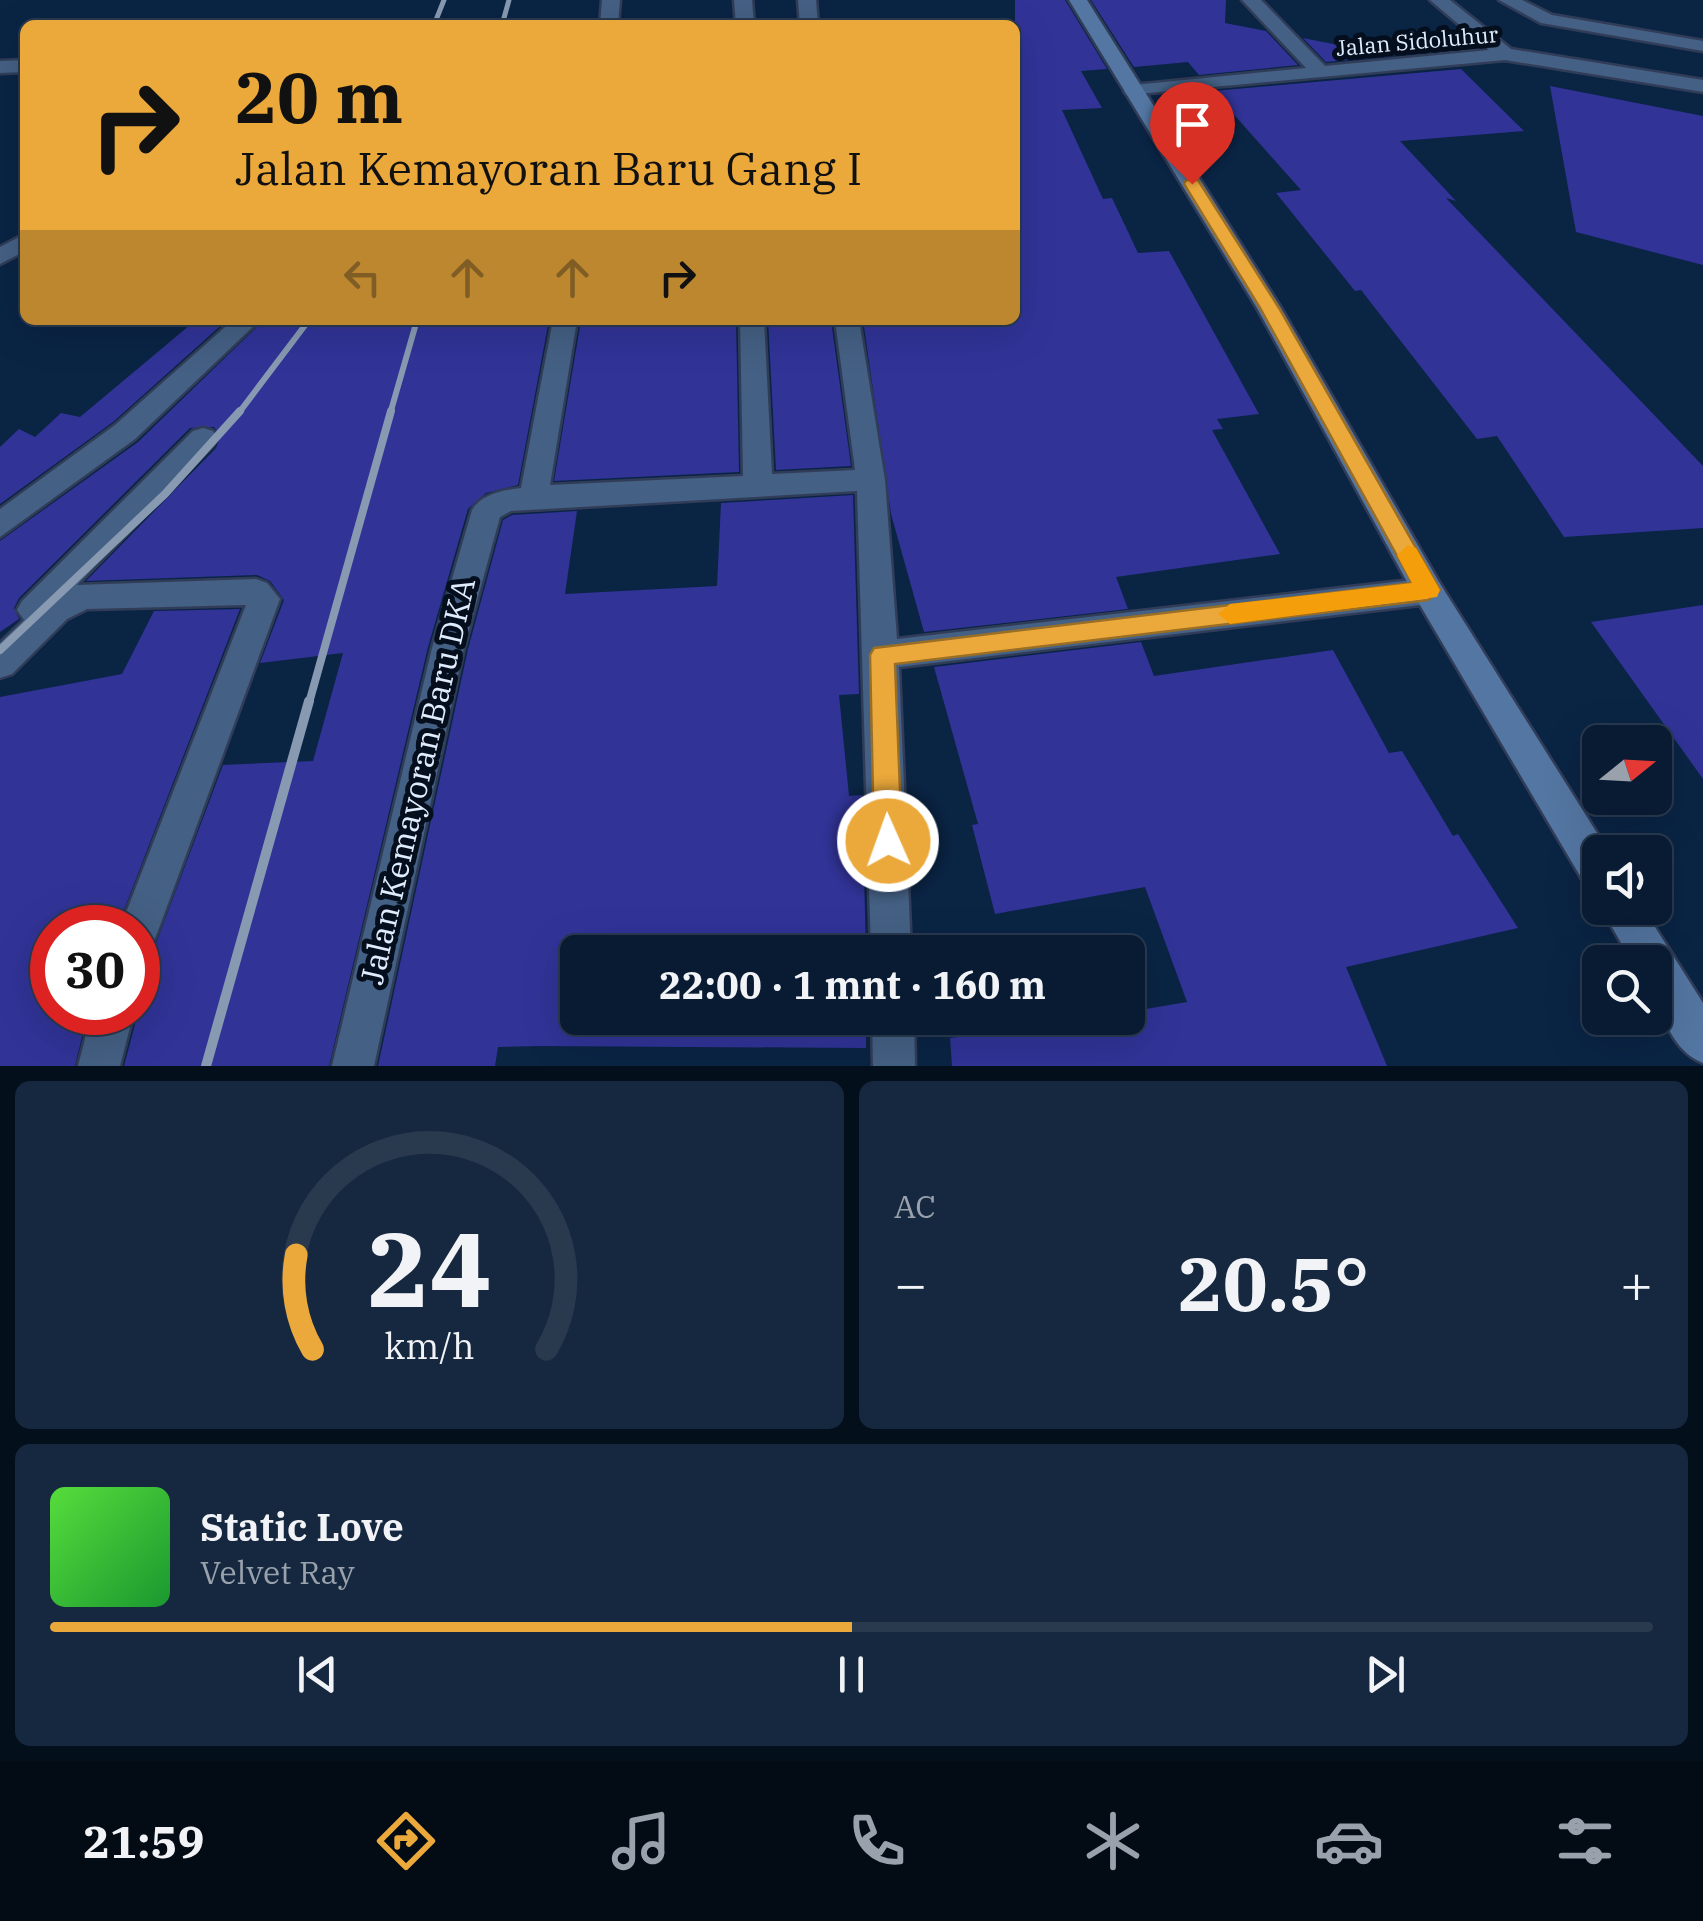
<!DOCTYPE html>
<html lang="id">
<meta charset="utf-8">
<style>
:root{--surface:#081b33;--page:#16283f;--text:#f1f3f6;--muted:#98a1ac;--line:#29394e;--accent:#eca93b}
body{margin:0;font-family:"IBM Plex Serif",serif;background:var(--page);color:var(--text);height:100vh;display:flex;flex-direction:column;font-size:38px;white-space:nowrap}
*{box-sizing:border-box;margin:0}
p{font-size:32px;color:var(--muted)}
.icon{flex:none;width:55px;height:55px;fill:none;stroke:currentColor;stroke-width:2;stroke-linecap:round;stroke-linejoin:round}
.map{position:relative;height:1066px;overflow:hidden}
.details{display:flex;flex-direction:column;gap:15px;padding:15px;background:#040f1c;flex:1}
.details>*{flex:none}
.hud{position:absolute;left:20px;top:20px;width:1000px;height:305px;border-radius:15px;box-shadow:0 10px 40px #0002,0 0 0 2px var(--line);background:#eca93b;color:#111;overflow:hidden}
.needle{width:65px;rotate:72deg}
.controls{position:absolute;left:1582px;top:725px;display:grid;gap:20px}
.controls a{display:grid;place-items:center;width:90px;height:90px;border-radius:15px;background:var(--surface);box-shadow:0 10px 40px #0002,0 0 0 2px var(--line);font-size:50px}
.speed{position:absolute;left:30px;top:905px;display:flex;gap:20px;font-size:50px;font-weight:700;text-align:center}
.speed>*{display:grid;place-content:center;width:130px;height:130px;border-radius:50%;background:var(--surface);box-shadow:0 10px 40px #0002,0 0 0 2px var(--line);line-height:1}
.speed .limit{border:15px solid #d22;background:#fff;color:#111}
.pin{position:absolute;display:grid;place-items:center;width:85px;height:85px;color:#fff;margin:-102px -42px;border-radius:50% 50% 50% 0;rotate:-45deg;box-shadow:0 0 10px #0007}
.pin .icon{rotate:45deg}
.me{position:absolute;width:110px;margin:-55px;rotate:358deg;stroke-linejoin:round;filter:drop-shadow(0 0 8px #0008)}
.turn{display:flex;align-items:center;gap:35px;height:210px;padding:0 50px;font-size:45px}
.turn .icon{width:130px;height:130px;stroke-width:2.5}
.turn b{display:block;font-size:70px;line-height:85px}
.lanes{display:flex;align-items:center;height:95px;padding:0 50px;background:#0003;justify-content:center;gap:50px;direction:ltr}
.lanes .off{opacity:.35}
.big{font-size:75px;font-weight:700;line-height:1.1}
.details .tile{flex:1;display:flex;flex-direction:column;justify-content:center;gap:15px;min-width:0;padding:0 35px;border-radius:15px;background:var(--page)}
.details .dial{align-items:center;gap:0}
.dial svg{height:260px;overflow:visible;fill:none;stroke:var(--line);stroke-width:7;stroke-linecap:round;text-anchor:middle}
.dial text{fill:var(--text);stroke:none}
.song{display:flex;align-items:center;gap:30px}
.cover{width:120px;height:120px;border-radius:15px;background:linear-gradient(135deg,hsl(110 70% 55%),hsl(130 70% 35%))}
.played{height:10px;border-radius:5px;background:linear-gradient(90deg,var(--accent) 50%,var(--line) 50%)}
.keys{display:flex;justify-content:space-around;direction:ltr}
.heat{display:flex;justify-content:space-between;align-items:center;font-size:55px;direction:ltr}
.details .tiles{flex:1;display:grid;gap:15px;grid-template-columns:1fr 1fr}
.tile:last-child{grid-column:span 2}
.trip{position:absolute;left:560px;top:935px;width:585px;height:100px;border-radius:15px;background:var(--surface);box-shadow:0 10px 40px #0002,0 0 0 2px var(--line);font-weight:700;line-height:100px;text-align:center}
.tabs{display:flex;height:160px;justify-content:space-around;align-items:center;background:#030b14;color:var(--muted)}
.tabs .icon{width:70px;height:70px}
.tabs .on{color:var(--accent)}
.tabs b{font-size:45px;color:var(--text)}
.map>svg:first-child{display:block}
.building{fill:#313397}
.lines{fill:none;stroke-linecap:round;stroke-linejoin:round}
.lane-casing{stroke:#313d58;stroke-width:5}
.street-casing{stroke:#313d58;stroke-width:5}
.secondary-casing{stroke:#313d58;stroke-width:5}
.lane{fill:#446084;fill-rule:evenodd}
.street{fill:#446084;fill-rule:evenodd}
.secondary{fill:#5376a2;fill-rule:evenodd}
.rail-far3{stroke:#879ab1;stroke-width:5}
.rail-far2{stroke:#879ab1;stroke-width:6}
.rail-far1{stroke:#879ab1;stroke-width:8}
.rail{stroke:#879ab1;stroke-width:10}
.route{fill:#eca93b;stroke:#996e26;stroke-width:2.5}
.slow{fill:#f59e0b}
.labels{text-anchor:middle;stroke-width:10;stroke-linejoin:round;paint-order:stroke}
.far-street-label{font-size:22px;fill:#dfecfd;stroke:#040e1c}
.near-street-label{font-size:32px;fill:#dfecfd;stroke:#040e1c}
</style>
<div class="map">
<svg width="1703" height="1066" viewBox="0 0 1703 1066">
<rect width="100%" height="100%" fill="#0a2444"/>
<g class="building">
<path d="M 1015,0 L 1065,0 L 1107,69 L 1081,71 L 1102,108 L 1062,110 L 1103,199 L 1112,198 L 1138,253 L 1169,251 L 1259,414 L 1217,419 L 1223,429 L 1212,430 L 1280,554 L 1116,577 L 1128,609 L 924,632 L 891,514 L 863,320 L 1015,320 Z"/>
<path d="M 1091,0 L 1226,0 L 1225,23 L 1266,31 L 1298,65 L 1199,75 L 1188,62 L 1134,67 Z"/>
<path d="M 1303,38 L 1393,56 L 1326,62 Z"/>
<path d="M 1461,69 L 1524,131 L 1400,141 L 1456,201 L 1446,198 L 1703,466 L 1703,528 L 1564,537 L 1497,436 L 1477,439 L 1361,290 L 1355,291 L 1276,193 L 1301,190 L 1213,91 Z"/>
<path d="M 1550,86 L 1703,116 L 1703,265 L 1576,232 Z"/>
<path d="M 196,320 L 227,320 L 113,422 L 0,504 L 0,447 L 19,429 L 35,437 L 61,413 L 80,417 Z"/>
<path d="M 264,320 L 549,320 L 518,485 L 486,493 L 468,509 L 428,647 L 329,1066 L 124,1066 L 138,1013 L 138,955 L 155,946 L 223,765 L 313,761 L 343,653 L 260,663 L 284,600 L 270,581 L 257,575 L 86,581 L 216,448 L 220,436 L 214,427 L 190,428 L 19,598 L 14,608 L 19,619 L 0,632 L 0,541 L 138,442 Z"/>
<path d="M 581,320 L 736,320 L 739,472 L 554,481 Z"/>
<path d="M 768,320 L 831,320 L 851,466 L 776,470 Z"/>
<path d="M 853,495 L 859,694 L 839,695 L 849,796 L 862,795 L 866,952 L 578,952 L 578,1018 L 866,1018 L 866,1048 L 538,1046 L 498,1047 L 495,1066 L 378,1066 L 468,649 L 503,520 L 512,515 L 577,511 L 565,594 L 717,586 L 721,503 Z"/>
<path d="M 1703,605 L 1703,779 L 1591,622 Z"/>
<path d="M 240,609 L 117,928 L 52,928 L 52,1012 L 88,1012 L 75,1066 L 0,1066 L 0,697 L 122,674 L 154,611 Z"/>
<path d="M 1141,642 L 1154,676 L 1333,650 L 1389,753 L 1402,751 L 1453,836 L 1458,834 L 1518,928 L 1346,967 L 1387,1066 L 952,1066 L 950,1038 L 1088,1018 L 1128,1018 L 1128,1012 L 1187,1002 L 1145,887 L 995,914 L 972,825 L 978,824 L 934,667 Z"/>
</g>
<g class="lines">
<defs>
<g id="lane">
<path d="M 1499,0 L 1522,0 L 1552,15 L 1703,41 L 1703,51 L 1541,23 Z"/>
<path d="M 25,60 L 25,72 L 0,73 L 0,61 Z"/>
<path d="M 25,234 L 25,251 L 0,264 L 0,247 Z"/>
</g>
<g id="street">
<path d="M 602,0 L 620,0 L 618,25 L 600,25 Z"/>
<path d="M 734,0 L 752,0 L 754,25 L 736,25 Z"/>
<path d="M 798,0 L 816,0 L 818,25 L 800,25 Z"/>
<path d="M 1242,0 L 1261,0 L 1325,66 L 1489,50 L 1430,0 L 1450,0 L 1511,49 L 1703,80 L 1703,92 L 1505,60 L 1127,95 L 1124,91 L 1134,85 L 1306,68 Z"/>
<path d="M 233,320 L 260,320 L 135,439 L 0,537 L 0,509 L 115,425 Z"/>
<path d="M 553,320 L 577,320 L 550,485 L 743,476 L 740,320 L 764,320 L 772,474 L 855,470 L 835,320 L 859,320 L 885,480 L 897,639 L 1428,578 L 1439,582 L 1444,591 L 1439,600 L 1428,604 L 899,667 L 911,952 L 871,952 L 857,491 L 511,511 L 500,517 L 464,648 L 374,1066 L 332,1066 L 432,648 L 472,510 C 481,494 504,490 521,488 Z"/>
<path d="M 203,428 L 213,431 L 217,438 L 213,445 L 77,585 L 256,579 L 267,583 L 280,599 L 158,931 L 152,945 L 138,951 L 138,928 L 120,928 L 246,605 L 87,609 L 67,619 L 12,674 L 0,678 L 0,643 L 24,620 L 17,610 L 22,601 L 193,431 Z"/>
<path d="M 92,1012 L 134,1012 L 120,1066 L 78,1066 Z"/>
<path d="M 872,1018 L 914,1018 L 915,1066 L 873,1066 Z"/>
</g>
<g id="secondary">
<path d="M 1069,0 L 1087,0 L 1281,308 L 1439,582 L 1609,852 L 1600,852 L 1600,892 L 1586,886 L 1417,600 L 1257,308 Z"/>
<path d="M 1601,908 L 1643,908 L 1703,1003 L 1703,1063 C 1666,1048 1655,999 1655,962 L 1632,962 Z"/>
</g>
</defs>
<use href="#lane" class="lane-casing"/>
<use href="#street" class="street-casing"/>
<use href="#secondary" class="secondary-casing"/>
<use href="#lane" class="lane"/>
<use href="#street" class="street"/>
<use href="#secondary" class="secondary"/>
<g class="rail-far3">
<path d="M 434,25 L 444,0"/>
<path d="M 502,25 L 509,0"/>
</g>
<g class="rail-far2">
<path d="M 238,414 L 309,320"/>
<path d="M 390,414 L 417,320"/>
</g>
<g class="rail-far1">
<path d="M 0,650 L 165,494 L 240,411"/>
<path d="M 309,703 L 391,411"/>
</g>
<path class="rail" d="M 206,1066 L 309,701"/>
</g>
<path class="route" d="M 1186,180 L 1198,180 L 1279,308 L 1440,590 L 1428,600 L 895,664 L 902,841 L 898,851 L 888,855 L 878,851 L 874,841 L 870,655 L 874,648 L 1412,583 L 1260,308 L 1184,184 Z"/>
<path class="slow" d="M 1408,545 L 1416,548 L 1440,590 L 1437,597 L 1230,624 L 1218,614 L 1230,604 L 1412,583 L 1397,555 Z"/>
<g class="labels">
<g class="far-street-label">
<text transform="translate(1417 41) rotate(-5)" y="8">Jalan Sidoluhur</text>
</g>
<g class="near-street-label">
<text transform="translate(418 781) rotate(-77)" y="11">Jalan Kemayoran Baru DKA</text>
</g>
</g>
</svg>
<div class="controls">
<a><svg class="needle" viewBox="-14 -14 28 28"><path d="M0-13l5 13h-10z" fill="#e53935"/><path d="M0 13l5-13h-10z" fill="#98a1ac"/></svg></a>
<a><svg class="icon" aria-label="sound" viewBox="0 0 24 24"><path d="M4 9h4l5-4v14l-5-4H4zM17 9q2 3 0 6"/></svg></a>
<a><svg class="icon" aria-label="search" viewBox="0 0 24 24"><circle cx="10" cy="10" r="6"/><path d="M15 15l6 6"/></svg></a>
</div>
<div class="speed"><div class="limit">30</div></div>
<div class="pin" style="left:1192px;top:184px;background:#d93025"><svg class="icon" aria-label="arrive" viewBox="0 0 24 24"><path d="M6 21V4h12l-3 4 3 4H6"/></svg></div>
<svg class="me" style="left:888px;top:841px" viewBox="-20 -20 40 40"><circle r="17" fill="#eca93b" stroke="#fff" stroke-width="3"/><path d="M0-11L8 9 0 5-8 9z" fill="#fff"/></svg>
<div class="trip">22:00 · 1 mnt · 160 m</div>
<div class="hud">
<div class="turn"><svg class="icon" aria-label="right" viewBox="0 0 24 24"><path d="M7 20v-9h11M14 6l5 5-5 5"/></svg><div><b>20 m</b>Jalan Kemayoran Baru Gang I</div></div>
<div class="lanes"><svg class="icon off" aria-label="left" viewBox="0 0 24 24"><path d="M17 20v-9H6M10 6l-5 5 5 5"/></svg><svg class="icon off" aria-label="ahead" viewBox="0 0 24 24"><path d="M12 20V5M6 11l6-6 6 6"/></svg><svg class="icon off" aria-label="ahead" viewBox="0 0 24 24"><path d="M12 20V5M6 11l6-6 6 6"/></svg><svg class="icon" aria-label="right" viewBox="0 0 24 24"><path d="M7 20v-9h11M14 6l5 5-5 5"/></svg></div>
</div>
</div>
<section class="details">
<div class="tiles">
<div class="tile dial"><svg viewBox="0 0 100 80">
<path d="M14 69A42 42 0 1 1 86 69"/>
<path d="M14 69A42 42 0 0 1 9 40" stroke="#eca93b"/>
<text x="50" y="56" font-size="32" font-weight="700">24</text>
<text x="50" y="72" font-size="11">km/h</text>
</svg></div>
<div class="tile"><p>AC</p>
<div class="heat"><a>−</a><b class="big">20.5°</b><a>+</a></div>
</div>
<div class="tile">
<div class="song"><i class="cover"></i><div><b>Static Love</b><p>Velvet Ray</p></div></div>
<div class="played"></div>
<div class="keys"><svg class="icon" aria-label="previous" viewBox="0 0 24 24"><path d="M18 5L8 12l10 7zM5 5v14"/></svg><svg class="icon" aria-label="pause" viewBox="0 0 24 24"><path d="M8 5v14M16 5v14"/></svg><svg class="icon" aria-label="next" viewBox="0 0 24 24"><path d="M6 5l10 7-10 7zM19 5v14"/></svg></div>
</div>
</div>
</section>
<nav class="tabs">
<b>21:59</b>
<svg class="icon on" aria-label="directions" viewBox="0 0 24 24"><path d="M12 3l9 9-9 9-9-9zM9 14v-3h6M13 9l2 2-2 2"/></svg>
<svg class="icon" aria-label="music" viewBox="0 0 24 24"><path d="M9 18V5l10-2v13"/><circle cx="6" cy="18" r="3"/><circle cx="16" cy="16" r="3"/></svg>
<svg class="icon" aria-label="phone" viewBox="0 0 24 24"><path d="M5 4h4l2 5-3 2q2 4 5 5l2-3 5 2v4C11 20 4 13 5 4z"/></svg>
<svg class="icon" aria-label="climate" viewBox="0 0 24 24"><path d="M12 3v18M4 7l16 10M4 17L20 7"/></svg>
<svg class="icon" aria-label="car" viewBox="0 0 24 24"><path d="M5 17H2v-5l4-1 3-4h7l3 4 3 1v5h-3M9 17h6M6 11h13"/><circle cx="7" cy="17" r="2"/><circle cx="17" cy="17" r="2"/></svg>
<svg class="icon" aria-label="filters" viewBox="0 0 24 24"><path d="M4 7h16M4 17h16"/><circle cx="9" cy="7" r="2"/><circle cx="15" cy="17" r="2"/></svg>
</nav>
